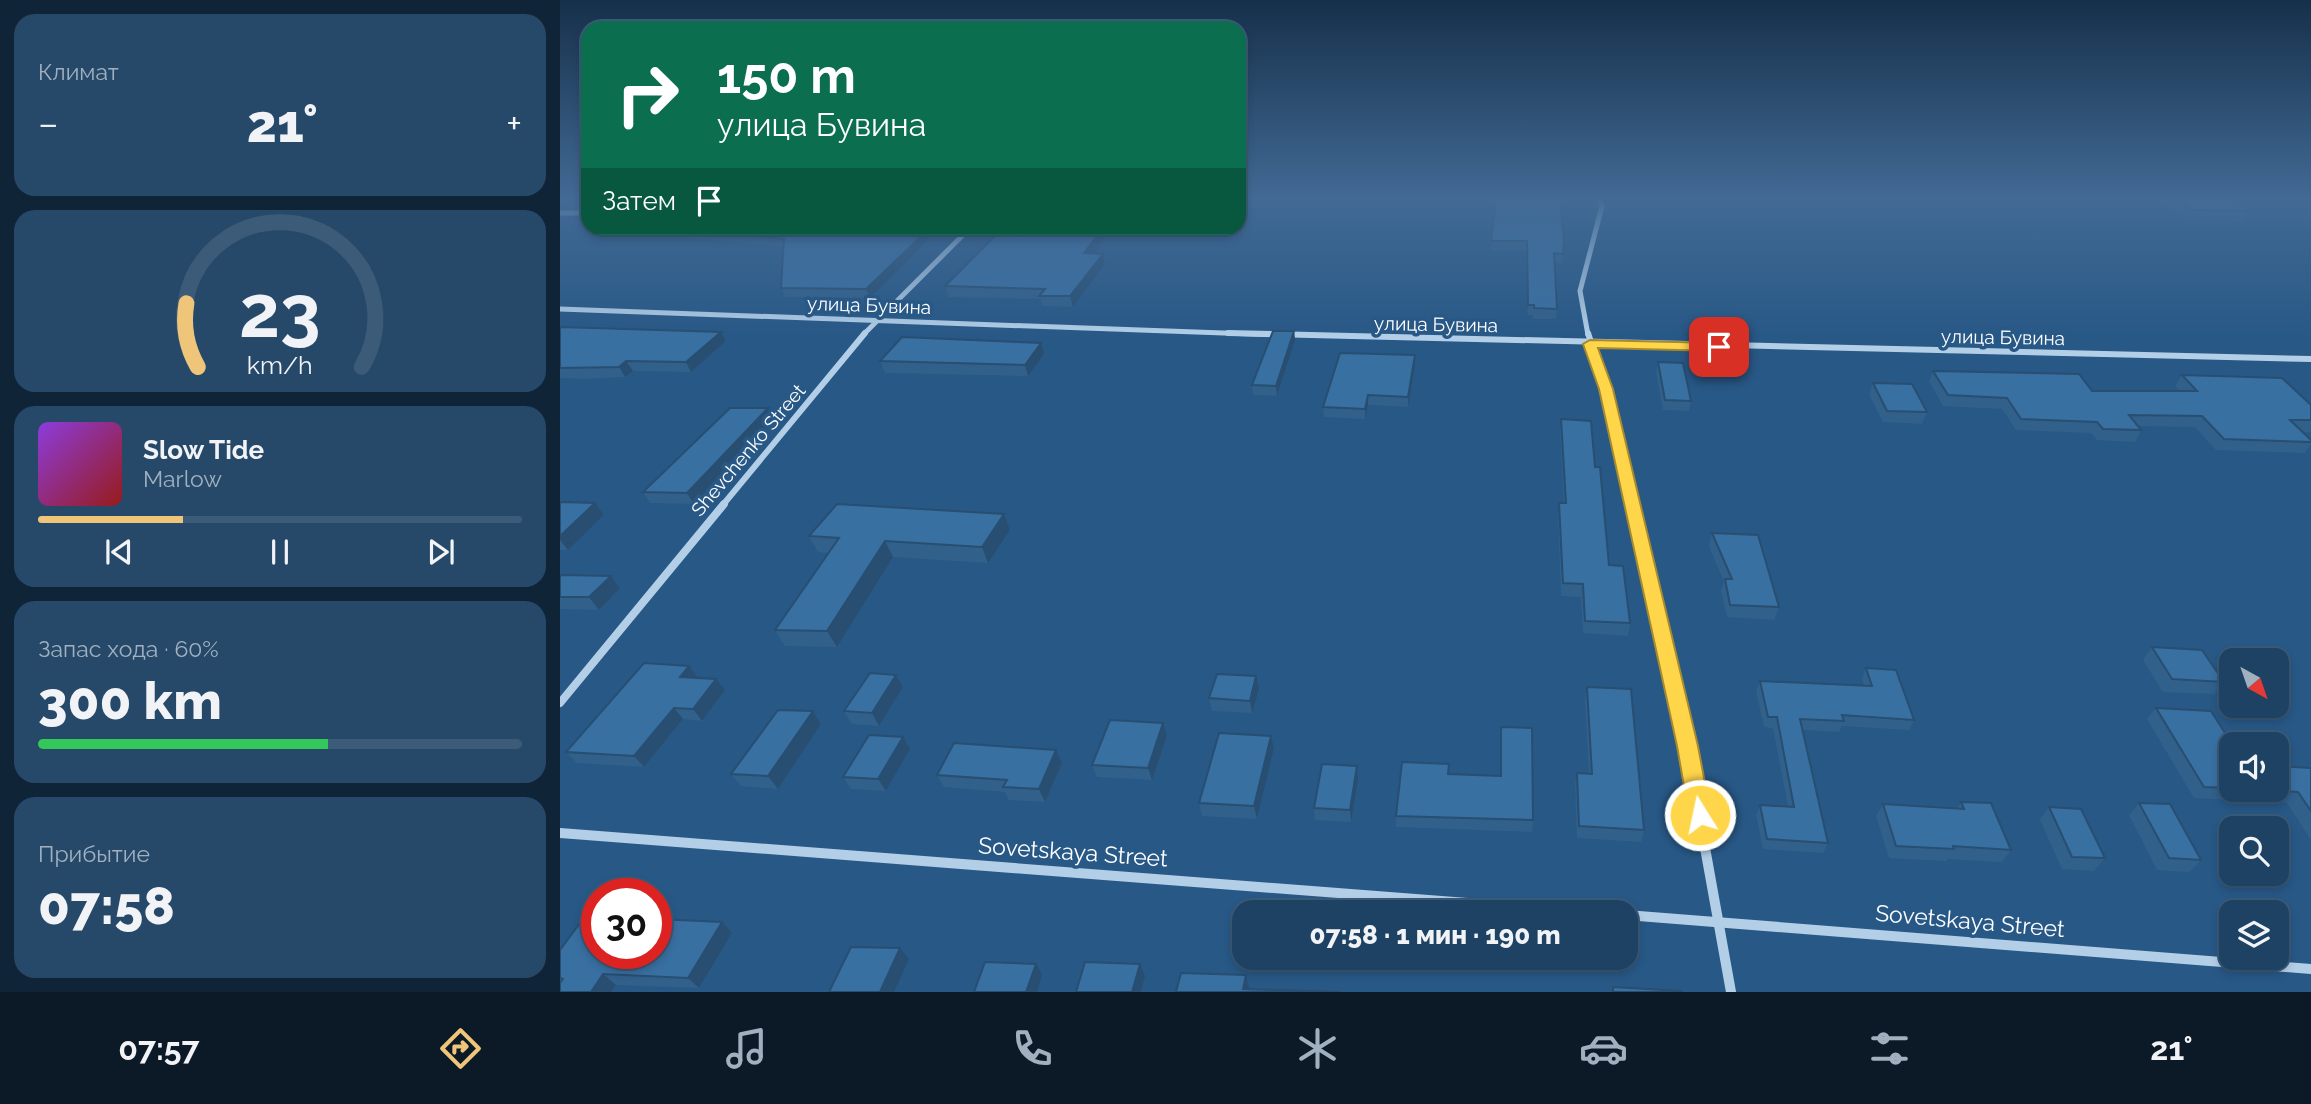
<!DOCTYPE html>
<html lang="ru">
<meta charset="utf-8">
<style>
:root{--surface:#1e4264;--page:#26496a;--text:#f1f3f6;--muted:#a1b0bf;--line:#3c5b78;--accent:#efc57a}
body{margin:0;font-family:Raleway,sans-serif;background:var(--page);color:var(--text);height:100vh;display:flex;flex-direction:column;font-size:26px;white-space:nowrap}
*{box-sizing:border-box;margin:0}
p{font-size:23px;color:var(--muted)}
.icon{flex:none;width:38px;height:38px;fill:none;stroke:currentColor;stroke-width:2;stroke-linecap:round;stroke-linejoin:round}
.map{position:relative;flex:1;overflow:hidden}
.drawer{display:flex;flex-direction:column;gap:14px;padding:14px;background:#102437;width:560px}
.drawer>*{flex:none}
.hud{position:absolute;left:21px;top:21px;width:665px;height:214px;border-radius:21px;box-shadow:0 4px 10px #0003,0 0 0 2px var(--line);background:#0b6e4f;color:#fff;overflow:hidden}
.needle{width:46px;rotate:140deg}
.controls{position:absolute;left:1659px;top:648px;display:grid;gap:14px}
.controls a{display:grid;place-items:center;width:70px;height:70px;border-radius:14px;background:var(--surface);box-shadow:0 4px 10px #0003,0 0 0 2px var(--line);font-size:35px}
.speed{position:absolute;left:21px;top:878px;display:flex;gap:14px;font-size:35px;font-weight:700;text-align:center}
.speed>*{display:grid;place-content:center;width:91px;height:91px;border-radius:50%;background:var(--surface);box-shadow:0 4px 10px #0003,0 0 0 2px var(--line);line-height:1}
.speed .limit{border:10px solid #d22;background:#fff;color:#111}
.pin{position:absolute;display:grid;place-items:center;width:60px;height:60px;color:#fff;margin:-30px;border-radius:14px;box-shadow:0 4px 10px #0006}
.me{position:absolute;width:77px;margin:-38px;rotate:350deg;stroke-linejoin:round;filter:drop-shadow(0 0 5px #0008)}
.turn{display:flex;align-items:center;gap:24px;height:147px;padding:0 21px;font-size:32px}
.turn .icon{width:91px;height:91px;stroke-width:2.5}
.turn b{display:block;font-size:49px;line-height:60px}
.then{display:flex;align-items:center;height:66px;padding:0 21px;background:#0003;gap:14px;font-size:26px}
.big{font-size:52px;font-weight:800;line-height:1.1}
.drawer .tile{flex:1;display:flex;flex-direction:column;justify-content:center;gap:10px;min-width:0;padding:0 24px;border-radius:21px;background:var(--page)}
.drawer .dial{align-items:center;gap:0}
.dial svg{height:182px;overflow:visible;fill:none;stroke:var(--line);stroke-width:7;stroke-linecap:round;text-anchor:middle}
.dial text{fill:var(--text);stroke:none}
.song{display:flex;align-items:center;gap:21px}
.cover{width:84px;height:84px;border-radius:10px;background:linear-gradient(135deg,hsl(270 70% 55%),hsl(0 70% 35%))}
.played{height:7px;border-radius:4px;background:linear-gradient(90deg,var(--accent) 30%,var(--line) 30%)}
.keys{display:flex;justify-content:space-around;direction:ltr}
.heat{display:flex;justify-content:space-between;align-items:center;font-size:38px;direction:ltr}
.charge{height:10px;border-radius:5px;background:linear-gradient(90deg,#34c759 60%,var(--line) 0)}
.trip{position:absolute;left:672px;top:900px;width:406px;height:70px;border-radius:21px;background:var(--surface);box-shadow:0 4px 10px #0003,0 0 0 2px var(--line);font-weight:800;line-height:70px;text-align:center}
.dock{display:flex;height:112px;justify-content:space-around;align-items:center;background:#0c1a28;color:var(--muted)}
.dock .icon{width:49px;height:49px}
.dock .current{color:var(--accent)}
.dock b{font-size:32px;color:var(--text)}
main{display:flex;flex:1;min-height:0}
.map>svg:first-child{display:block}
.lines{fill:none;stroke-linecap:round;stroke-linejoin:round}
.minor-far3{stroke:#b3cfe8;stroke-width:5}
.minor-far2{stroke:#b3cfe8;stroke-width:6}
.minor-far1{stroke:#b3cfe8;stroke-width:8}
.minor{stroke:#b3cfe8;stroke-width:10}
.wall{fill:#31608b}
.shaded-wall{fill:#284e71}
.building{fill:#3970a2;stroke:#284e71;stroke-width:2}
.route{fill:#ffd54a;stroke:#a68a30;stroke-width:2}
.labels{text-anchor:middle;stroke-width:7;stroke-linejoin:round;paint-order:stroke}
.street-label{font-size:19px;fill:#fff;stroke:#285886}
.near-street-label{font-size:23px;fill:#fff;stroke:#285886}
</style>
<main>
<section class="drawer">
<div class="tile"><p>Климат</p>
<div class="heat"><a>−</a><b class="big">21°</b><a>+</a></div>
</div>
<div class="tile dial"><svg viewBox="0 0 100 80">
<path d="M14 69A42 42 0 1 1 86 69"/>
<path d="M14 69A42 42 0 0 1 9 41" stroke="#efc57a"/>
<text x="50" y="56" font-size="32" font-weight="700">23</text>
<text x="50" y="72" font-size="11">km/h</text>
</svg></div>
<div class="tile">
<div class="song"><i class="cover"></i><div><b>Slow Tide</b><p>Marlow</p></div></div>
<div class="played"></div>
<div class="keys"><svg class="icon" aria-label="previous" viewBox="0 0 24 24"><path d="M18 5L8 12l10 7zM5 5v14"/></svg><svg class="icon" aria-label="pause" viewBox="0 0 24 24"><path d="M8 5v14M16 5v14"/></svg><svg class="icon" aria-label="next" viewBox="0 0 24 24"><path d="M6 5l10 7-10 7zM19 5v14"/></svg></div>
</div>
<div class="tile"><p>Запас хода · 60%</p><b class="big">300 km</b><div class="charge"></div></div>
<div class="tile"><p>Прибытие</p><b class="big">07:58</b></div>
</section>
<div class="map">
<svg width="1751" height="992" viewBox="0 0 1751 992">
<rect width="100%" height="100%" fill="#285886"/>
<g class="lines">
<g class="minor-far3">
<path d="M 0,213 L 28,213"/>
<path d="M 380,228 L 409,228"/>
<path d="M 0,309 L 716,335"/>
<path d="M 303,335 L 410,228"/>
<path d="M 1028,335 L 1020,291 L 1042,206 L 1038,198"/>
</g>
<g class="minor-far2">
<path d="M 668,333 L 1751,359"/>
<path d="M 1028,333 L 1046,389 L 1073,506"/>
<path d="M 162,506 L 305,333"/>
</g>
<g class="minor-far1">
<path d="M 1072,504 L 1122,721"/>
<path d="M 0,703 L 164,504"/>
</g>
<g class="minor">
<path d="M 1122,720 L 1171,992"/>
<path d="M 0,833 L 1023,912"/>
<path d="M 1066,915 L 1751,969"/>
</g>
</g>
<g class="wall">
<path d="M 1598,198 L 1673,198 L 1689,211 L 1684,221 L 1627,220 Z"/>
<path d="M 96,228 L 376,228 L 376,231 L 355,254 L 310,298 L 226,297 L 221,288 L 224,247 L 100,235 Z"/>
<path d="M 931,241 L 1004,241 L 1002,263 L 995,263 L 997,309 L 996,319 L 973,319 L 973,315 L 968,315 L 967,251 L 931,251 Z"/>
<path d="M 534,253 L 543,254 L 545,264 L 513,307 L 483,306 L 481,299 L 389,297 L 385,286 Z"/>
<path d="M 0,327 L 166,341 L 131,372 L 73,371 L 65,377 L 25,379 L 0,378 Z"/>
<path d="M 734,331 L 735,340 L 717,396 L 693,395 L 692,385 Z"/>
<path d="M 484,354 L 468,376 L 325,373 L 320,361 Z"/>
<path d="M 855,355 L 855,365 L 848,407 L 808,405 L 805,419 L 764,417 L 763,407 Z"/>
<path d="M 1098,362 L 1131,401 L 1129,411 L 1103,410 L 1096,372 Z"/>
<path d="M 1373,371 L 1532,391 L 1620,391 L 1615,386 L 1622,375 L 1751,405 L 1751,432 L 1742,432 L 1751,440 L 1751,444 L 1745,453 L 1656,450 L 1635,427 L 1578,426 L 1581,430 L 1575,442 L 1537,440 L 1531,433 L 1456,430 L 1442,409 L 1383,406 L 1369,381 Z"/>
<path d="M 1313,383 L 1367,412 L 1362,424 L 1323,422 L 1309,394 Z"/>
<path d="M 214,419 L 134,504 L 90,503 L 83,492 Z"/>
<path d="M 1001,419 L 1035,467 L 1049,565 L 1070,623 L 1068,636 L 1023,633 L 1021,597 L 1001,596 L 998,515 L 999,503 L 1004,503 L 1000,431 Z"/>
<path d="M 0,502 L 44,515 L 8,550 L 0,550 Z"/>
<path d="M 444,514 L 450,530 L 428,563 L 333,557 L 277,647 L 225,646 L 215,630 L 269,553 L 258,552 L 249,536 Z"/>
<path d="M 1152,533 L 1219,607 L 1214,620 L 1167,617 L 1161,591 L 1164,582 L 1149,546 Z"/>
<path d="M 0,575 L 51,576 L 60,588 L 39,610 L 0,609 Z"/>
<path d="M 1592,647 L 1664,682 L 1654,694 L 1603,692 L 1583,660 Z"/>
<path d="M 129,666 L 138,678 L 165,690 L 142,721 L 123,719 L 84,767 L 17,763 L 6,752 Z"/>
<path d="M 1306,668 L 1354,720 L 1349,730 L 1282,726 L 1279,732 L 1243,730 L 1268,843 L 1263,853 L 1203,849 L 1196,815 L 1200,805 L 1228,806 L 1213,728 L 1204,727 L 1196,691 L 1200,681 L 1304,686 L 1302,679 Z"/>
<path d="M 336,675 L 343,687 L 319,726 L 292,724 L 284,711 Z"/>
<path d="M 1027,687 L 1084,830 L 1081,842 L 1017,838 L 1015,785 L 1017,773 L 1029,773 L 1025,700 Z"/>
<path d="M 699,689 L 692,713 L 652,711 L 649,698 Z"/>
<path d="M 1596,708 L 1671,744 L 1671,789 L 1717,789 L 1751,768 L 1751,840 L 1727,803 L 1634,798 L 1587,719 Z"/>
<path d="M 253,711 L 261,724 L 218,789 L 181,786 L 171,774 Z"/>
<path d="M 941,727 L 973,820 L 972,832 L 836,827 L 836,816 L 888,774 L 940,776 Z"/>
<path d="M 607,736 L 592,780 L 537,777 L 532,765 Z"/>
<path d="M 711,736 L 714,748 L 697,819 L 642,816 L 639,803 Z"/>
<path d="M 350,749 L 326,791 L 291,789 L 283,777 Z"/>
<path d="M 496,750 L 502,763 L 485,802 L 449,800 L 445,792 L 384,787 L 377,775 Z"/>
<path d="M 797,766 L 798,779 L 791,822 L 755,820 L 754,808 Z"/>
<path d="M 1401,802 L 1451,850 L 1442,862 L 1388,859 L 1386,861 L 1329,858 L 1316,816 L 1323,804 L 1397,809 Z"/>
<path d="M 1579,803 L 1641,860 L 1629,872 L 1597,870 L 1569,815 Z"/>
<path d="M 1489,807 L 1545,858 L 1534,871 L 1502,869 L 1480,820 Z"/>
<path d="M 172,933 L 139,988 L 56,985 L 0,992 L 0,950 Z"/>
</g>
<g class="shaded-wall">
<path d="M 0,198 L 18,198 L 19,201 L 8,208 L 0,209 Z"/>
<path d="M 368,228 L 376,228 L 376,231 L 355,254 L 310,298 L 306,289 Z"/>
<path d="M 543,228 L 553,228 L 527,263 L 524,253 Z"/>
<path d="M 543,254 L 545,264 L 513,307 L 510,296 Z"/>
<path d="M 734,331 L 735,340 L 717,396 L 716,386 Z"/>
<path d="M 161,332 L 166,341 L 131,372 L 126,362 Z"/>
<path d="M 481,343 L 484,354 L 468,376 L 465,365 Z"/>
<path d="M 855,355 L 855,365 L 848,407 L 848,397 Z"/>
<path d="M 66,361 L 73,371 L 65,377 L 59,367 Z"/>
<path d="M 808,395 L 808,405 L 805,419 L 805,409 Z"/>
<path d="M 208,408 L 214,419 L 134,504 L 127,493 Z"/>
<path d="M 35,503 L 44,515 L 8,550 L 0,540 L 0,536 Z"/>
<path d="M 444,514 L 450,530 L 428,563 L 422,547 Z"/>
<path d="M 325,541 L 333,557 L 277,647 L 267,631 Z"/>
<path d="M 51,576 L 60,588 L 39,610 L 29,597 Z"/>
<path d="M 129,666 L 138,678 L 120,677 Z"/>
<path d="M 336,675 L 343,687 L 319,726 L 312,713 Z"/>
<path d="M 696,676 L 699,689 L 692,713 L 690,701 Z"/>
<path d="M 156,679 L 165,690 L 142,721 L 133,709 Z"/>
<path d="M 114,708 L 123,719 L 84,767 L 74,756 Z"/>
<path d="M 253,711 L 261,724 L 218,789 L 208,776 Z"/>
<path d="M 603,723 L 607,736 L 592,780 L 588,768 Z"/>
<path d="M 711,736 L 714,748 L 697,819 L 694,806 Z"/>
<path d="M 343,737 L 350,749 L 326,791 L 318,779 Z"/>
<path d="M 496,750 L 502,763 L 485,802 L 479,789 Z"/>
<path d="M 797,766 L 798,779 L 791,822 L 790,810 Z"/>
<path d="M 162,922 L 172,933 L 139,988 L 128,978 Z"/>
<path d="M 340,948 L 349,959 L 334,992 L 320,992 Z"/>
<path d="M 476,964 L 482,975 L 477,992 L 466,992 Z"/>
<path d="M 580,964 L 585,976 L 581,992 L 572,992 Z"/>
<path d="M 43,974 L 56,985 L 51,992 L 31,992 Z"/>
<path d="M 686,975 L 689,987 L 688,992 L 683,989 Z"/>
</g>
<g class="building">
<path d="M 936,198 L 1000,198 L 1004,241 L 1003,254 L 994,253 L 997,309 L 974,308 L 974,305 L 968,305 L 967,241 L 931,241 Z"/>
<path d="M 1616,198 L 1673,198 L 1689,211 L 1632,210 Z"/>
<path d="M 112,228 L 368,228 L 352,245 L 306,289 L 221,288 L 224,239 Z"/>
<path d="M 443,228 L 543,228 L 524,253 L 543,254 L 510,296 L 479,296 L 485,289 L 385,286 Z"/>
<path d="M 0,327 L 161,332 L 126,362 L 66,361 L 59,367 L 0,368 Z"/>
<path d="M 713,331 L 734,331 L 716,386 L 692,385 Z"/>
<path d="M 342,337 L 481,343 L 465,365 L 320,361 Z"/>
<path d="M 780,353 L 855,355 L 848,397 L 808,395 L 805,409 L 763,407 Z"/>
<path d="M 1098,362 L 1123,363 L 1131,401 L 1105,400 Z"/>
<path d="M 1373,371 L 1519,374 L 1532,391 L 1637,391 L 1622,375 L 1722,378 L 1751,405 L 1751,420 L 1730,420 L 1751,440 L 1751,442 L 1664,439 L 1642,416 L 1569,415 L 1581,430 L 1543,429 L 1537,422 L 1461,419 L 1447,398 L 1388,395 Z"/>
<path d="M 1313,383 L 1352,384 L 1367,412 L 1327,411 Z"/>
<path d="M 170,408 L 208,408 L 127,493 L 83,492 Z"/>
<path d="M 1001,419 L 1031,421 L 1035,467 L 1040,467 L 1049,565 L 1063,566 L 1070,623 L 1025,621 L 1023,584 L 1003,583 L 999,503 L 1006,503 Z"/>
<path d="M 0,502 L 35,503 L 0,536 Z"/>
<path d="M 277,504 L 444,514 L 422,547 L 325,541 L 267,631 L 215,630 L 279,538 L 249,536 Z"/>
<path d="M 1152,533 L 1198,535 L 1219,607 L 1170,605 L 1165,579 L 1172,579 Z"/>
<path d="M 0,575 L 51,576 L 29,597 L 0,597 Z"/>
<path d="M 1592,647 L 1642,650 L 1664,682 L 1612,679 Z"/>
<path d="M 84,663 L 129,666 L 120,677 L 156,679 L 133,709 L 114,708 L 74,756 L 6,752 Z"/>
<path d="M 1306,668 L 1336,670 L 1354,720 L 1282,715 L 1284,721 L 1240,719 L 1268,843 L 1207,839 L 1200,805 L 1234,807 L 1217,717 L 1208,717 L 1200,681 L 1312,686 Z"/>
<path d="M 310,673 L 336,675 L 312,713 L 284,711 Z"/>
<path d="M 657,674 L 696,676 L 690,701 L 649,698 Z"/>
<path d="M 1027,687 L 1071,689 L 1084,830 L 1019,826 L 1017,773 L 1032,774 Z"/>
<path d="M 1596,708 L 1651,711 L 1672,744 L 1671,744 L 1671,788 L 1644,787 Z"/>
<path d="M 218,710 L 253,711 L 208,776 L 171,774 Z"/>
<path d="M 550,720 L 603,723 L 588,768 L 532,765 Z"/>
<path d="M 941,727 L 972,728 L 973,820 L 836,816 L 842,762 L 889,764 L 888,774 L 941,776 Z"/>
<path d="M 659,733 L 711,736 L 694,806 L 639,803 Z"/>
<path d="M 309,735 L 343,737 L 318,779 L 283,777 Z"/>
<path d="M 394,743 L 496,750 L 479,789 L 443,787 L 447,780 L 377,775 Z"/>
<path d="M 762,764 L 797,766 L 790,810 L 754,808 Z"/>
<path d="M 1717,766 L 1751,768 L 1751,811 L 1738,792 L 1686,789 L 1717,789 Z"/>
<path d="M 1401,802 L 1431,803 L 1451,850 L 1393,846 L 1394,849 L 1336,846 L 1323,804 L 1404,809 Z"/>
<path d="M 1579,803 L 1610,804 L 1641,860 L 1609,858 Z"/>
<path d="M 1489,807 L 1521,809 L 1545,858 L 1512,857 Z"/>
<path d="M 26,915 L 37,916 L 37,954 L 96,954 L 96,919 L 162,922 L 128,978 L 43,974 L 31,992 L 0,992 L 0,983 L 3,979 L 0,978 L 0,950 Z"/>
<path d="M 291,947 L 340,948 L 320,992 L 269,992 Z"/>
<path d="M 425,962 L 476,964 L 466,992 L 414,992 Z"/>
<path d="M 525,962 L 580,964 L 572,992 L 516,992 Z"/>
<path d="M 621,973 L 686,975 L 683,989 L 781,992 L 616,992 Z"/>
<path d="M 1053,987 L 1121,991 L 1122,992 L 1053,992 Z"/>
</g>
<linearGradient id="sky" x2="0" y2="1"><stop stop-color="#16304a"/><stop offset="0.59" stop-color="#426a95"/><stop offset="1" stop-color="#426a95" stop-opacity="0"/></linearGradient>
<rect width="1751" height="337" fill="url(#sky)"/>
<path class="route" d="M 1030,340 L 1159,343 L 1166,347 L 1159,351 L 1038,348 L 1053,389 L 1138,746 L 1151,815 L 1148,822 L 1140,825 L 1132,822 L 1129,815 L 1117,746 L 1039,389 L 1023,344 Z"/>
<g class="labels">
<g class="street-label">
<text transform="translate(309 305) rotate(2)" y="7">улица Бувина</text>
<text transform="translate(876 324) rotate(1)" y="7">улица Бувина</text>
<text transform="translate(1443 337) rotate(1)" y="7">улица Бувина</text>
<text transform="translate(188 450) rotate(-50)" y="7">Shevchenko Street</text>
</g>
<g class="near-street-label">
<text transform="translate(513 852) rotate(4)" y="8">Sovetskaya Street</text>
<text transform="translate(1410 921) rotate(5)" y="8">Sovetskaya Street</text>
</g>
</g>
</svg>
<div class="controls">
<a><svg class="needle" viewBox="-14 -14 28 28"><path d="M0-13l5 13h-10z" fill="#e53935"/><path d="M0 13l5-13h-10z" fill="#a1b0bf"/></svg></a>
<a><svg class="icon" aria-label="sound" viewBox="0 0 24 24"><path d="M4 9h4l5-4v14l-5-4H4zM17 9q2 3 0 6"/></svg></a>
<a><svg class="icon" aria-label="search" viewBox="0 0 24 24"><circle cx="10" cy="10" r="6"/><path d="M15 15l6 6"/></svg></a>
<a><svg class="icon" aria-label="layers" viewBox="0 0 24 24"><path d="M12 4l9 5-9 5-9-5zM3 14l9 5 9-5"/></svg></a>
</div>
<div class="speed"><div class="limit">30</div></div>
<div class="pin" style="left:1159px;top:347px;background:#d93025"><svg class="icon" aria-label="arrive" viewBox="0 0 24 24"><path d="M6 21V4h12l-3 4 3 4H6"/></svg></div>
<svg class="me" style="left:1140px;top:815px" viewBox="-20 -20 40 40"><circle r="17" fill="#ffd54a" stroke="#fff" stroke-width="3"/><path d="M0-11L8 9 0 5-8 9z" fill="#fff"/></svg>
<div class="trip">07:58 · 1 мин · 190 m</div>
<div class="hud">
<div class="turn"><svg class="icon" aria-label="right" viewBox="0 0 24 24"><path d="M7 20v-9h11M14 6l5 5-5 5"/></svg><div><b>150 m</b>улица Бувина</div></div>
<div class="then">Затем<svg class="icon" aria-label="arrive" viewBox="0 0 24 24"><path d="M6 21V4h12l-3 4 3 4H6"/></svg></div>
</div>
</div>
</main>
<nav class="dock">
<b>07:57</b>
<svg class="icon current" aria-label="directions" viewBox="0 0 24 24"><path d="M12 3l9 9-9 9-9-9zM9 14v-3h6M13 9l2 2-2 2"/></svg>
<svg class="icon" aria-label="music" viewBox="0 0 24 24"><path d="M9 18V5l10-2v13"/><circle cx="6" cy="18" r="3"/><circle cx="16" cy="16" r="3"/></svg>
<svg class="icon" aria-label="phone" viewBox="0 0 24 24"><path d="M5 4h4l2 5-3 2q2 4 5 5l2-3 5 2v4C11 20 4 13 5 4z"/></svg>
<svg class="icon" aria-label="climate" viewBox="0 0 24 24"><path d="M12 3v18M4 7l16 10M4 17L20 7"/></svg>
<svg class="icon" aria-label="car" viewBox="0 0 24 24"><path d="M5 17H2v-5l4-1 3-4h7l3 4 3 1v5h-3M9 17h6M6 11h13"/><circle cx="7" cy="17" r="2"/><circle cx="17" cy="17" r="2"/></svg>
<svg class="icon" aria-label="filters" viewBox="0 0 24 24"><path d="M4 7h16M4 17h16"/><circle cx="9" cy="7" r="2"/><circle cx="15" cy="17" r="2"/></svg>
<b>21°</b>
</nav>
